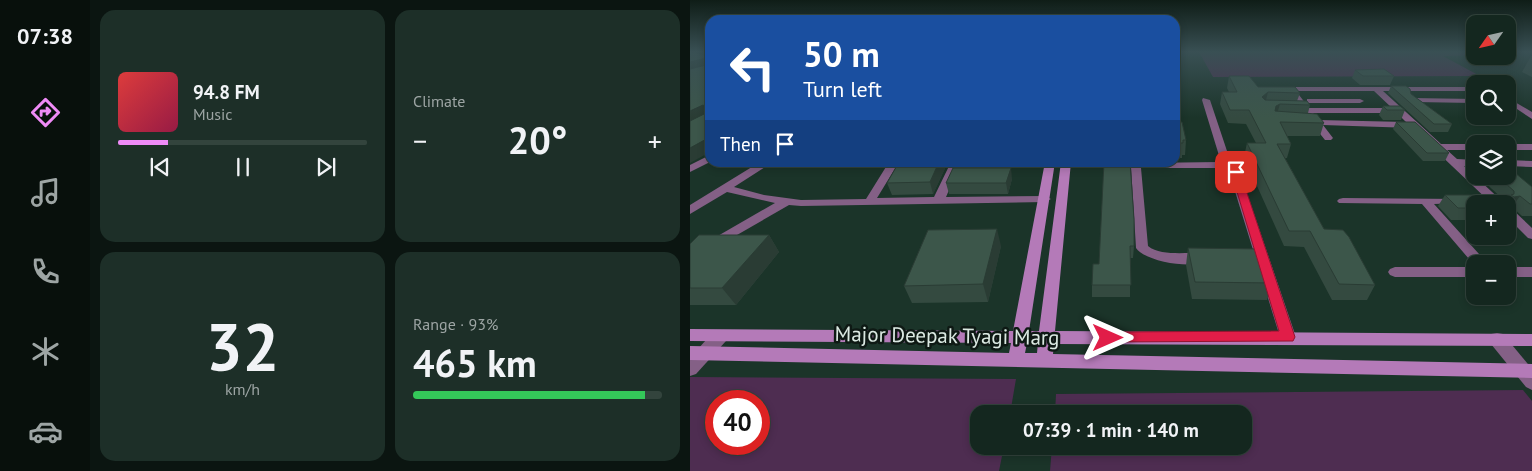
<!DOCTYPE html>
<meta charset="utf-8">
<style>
:root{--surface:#14271f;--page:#1d2f28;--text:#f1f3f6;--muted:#9da5a4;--line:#33443d;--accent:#ef8bf7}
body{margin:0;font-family:"PT Sans",sans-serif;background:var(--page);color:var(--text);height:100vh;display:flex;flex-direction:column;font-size:19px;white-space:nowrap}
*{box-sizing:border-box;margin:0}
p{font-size:16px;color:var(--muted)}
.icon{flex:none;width:28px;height:28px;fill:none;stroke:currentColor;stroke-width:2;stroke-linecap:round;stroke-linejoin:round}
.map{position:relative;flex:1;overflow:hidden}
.drawer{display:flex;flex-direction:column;gap:10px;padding:10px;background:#0b1511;width:600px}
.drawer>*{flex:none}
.banner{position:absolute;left:15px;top:15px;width:475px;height:152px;border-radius:15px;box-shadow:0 2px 8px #0003,0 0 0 1px var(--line);background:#1a4fa0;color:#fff;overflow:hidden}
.needle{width:32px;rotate:236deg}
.controls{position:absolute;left:776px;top:15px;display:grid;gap:10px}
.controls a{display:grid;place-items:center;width:50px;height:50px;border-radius:10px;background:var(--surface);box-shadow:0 2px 8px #0003,0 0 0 1px var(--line);font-size:25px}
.speed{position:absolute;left:15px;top:390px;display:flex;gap:10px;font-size:25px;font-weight:700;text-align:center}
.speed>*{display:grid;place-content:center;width:65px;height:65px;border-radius:50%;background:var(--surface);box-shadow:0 2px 8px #0003,0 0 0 1px var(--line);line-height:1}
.speed .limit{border:8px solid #d22;background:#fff;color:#111}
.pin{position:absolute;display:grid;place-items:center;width:42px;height:42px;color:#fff;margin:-21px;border-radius:10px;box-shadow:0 2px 8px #0006}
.me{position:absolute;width:55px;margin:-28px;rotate:90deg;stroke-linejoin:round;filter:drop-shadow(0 0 4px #0008)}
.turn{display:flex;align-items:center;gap:18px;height:105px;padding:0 15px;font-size:22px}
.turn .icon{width:65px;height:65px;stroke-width:2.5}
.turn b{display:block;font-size:35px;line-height:42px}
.then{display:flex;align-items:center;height:48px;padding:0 15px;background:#0003;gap:10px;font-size:19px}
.big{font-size:38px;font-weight:800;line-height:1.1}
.drawer .card{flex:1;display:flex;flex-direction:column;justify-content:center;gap:8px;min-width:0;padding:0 18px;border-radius:15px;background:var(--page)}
.drawer .dial{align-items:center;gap:0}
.dial b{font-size:65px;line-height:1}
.song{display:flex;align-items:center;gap:15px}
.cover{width:60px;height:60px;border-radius:8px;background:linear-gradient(135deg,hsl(0 70% 55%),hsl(340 70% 35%))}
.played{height:5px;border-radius:2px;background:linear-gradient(90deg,var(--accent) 20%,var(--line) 20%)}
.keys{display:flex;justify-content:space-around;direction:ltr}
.heat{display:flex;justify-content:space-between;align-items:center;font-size:28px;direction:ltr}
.charge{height:8px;border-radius:4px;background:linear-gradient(90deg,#34c759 93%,var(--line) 0)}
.drawer .tiles{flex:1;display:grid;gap:10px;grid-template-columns:repeat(2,1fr)}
.trip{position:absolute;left:280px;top:405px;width:282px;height:50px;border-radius:15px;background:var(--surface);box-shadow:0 2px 8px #0003,0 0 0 1px var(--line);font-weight:800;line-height:50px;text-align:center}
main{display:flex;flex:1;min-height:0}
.dock{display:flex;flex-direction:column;width:90px;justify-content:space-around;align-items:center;background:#08100c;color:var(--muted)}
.dock .icon{width:35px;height:35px}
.dock .on{color:var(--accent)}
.dock b{font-size:22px;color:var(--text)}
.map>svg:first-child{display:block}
.green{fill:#4e2d51;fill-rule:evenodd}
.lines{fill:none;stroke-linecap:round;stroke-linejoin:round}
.street{fill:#846086;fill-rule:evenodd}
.secondary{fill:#b47ab8;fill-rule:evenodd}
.wall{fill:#344a40}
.shaded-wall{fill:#2a3c34}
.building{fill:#3c564a;stroke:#2a3c34}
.route{fill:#e11d48;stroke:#92132f}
.labels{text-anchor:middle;stroke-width:5;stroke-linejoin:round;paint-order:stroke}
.near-street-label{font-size:21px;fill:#dbe9e2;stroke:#0e1914}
</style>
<main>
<nav class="dock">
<b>07:38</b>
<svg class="icon on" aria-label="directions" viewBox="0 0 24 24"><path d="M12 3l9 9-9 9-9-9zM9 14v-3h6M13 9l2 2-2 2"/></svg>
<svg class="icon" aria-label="music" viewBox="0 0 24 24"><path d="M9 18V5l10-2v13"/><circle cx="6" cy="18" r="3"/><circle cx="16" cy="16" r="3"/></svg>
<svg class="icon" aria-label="phone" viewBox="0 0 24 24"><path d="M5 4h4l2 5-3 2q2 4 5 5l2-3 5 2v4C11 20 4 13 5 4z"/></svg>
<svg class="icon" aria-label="climate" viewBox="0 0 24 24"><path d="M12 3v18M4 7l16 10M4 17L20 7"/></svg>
<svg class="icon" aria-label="car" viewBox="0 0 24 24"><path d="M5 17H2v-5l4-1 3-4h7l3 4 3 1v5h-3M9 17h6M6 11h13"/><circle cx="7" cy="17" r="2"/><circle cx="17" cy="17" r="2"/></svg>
</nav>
<section class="drawer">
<div class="tiles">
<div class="card">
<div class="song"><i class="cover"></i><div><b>94.8 FM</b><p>Music</p></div></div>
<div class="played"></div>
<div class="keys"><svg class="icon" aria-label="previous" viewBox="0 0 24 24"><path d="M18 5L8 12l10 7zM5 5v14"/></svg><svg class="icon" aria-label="pause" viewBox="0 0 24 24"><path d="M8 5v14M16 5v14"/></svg><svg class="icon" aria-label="next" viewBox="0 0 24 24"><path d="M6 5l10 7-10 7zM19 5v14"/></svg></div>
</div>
<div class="card"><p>Climate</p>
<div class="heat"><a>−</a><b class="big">20°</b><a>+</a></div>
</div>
<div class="card dial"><b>32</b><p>km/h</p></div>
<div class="card"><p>Range · 93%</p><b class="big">465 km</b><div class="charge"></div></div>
</div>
</section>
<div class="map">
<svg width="842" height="471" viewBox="0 0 842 471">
<rect width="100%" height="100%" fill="#1b3429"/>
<g class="green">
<path d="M 509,52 L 785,52 L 785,55 L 753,56 L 790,76 L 523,77 Z"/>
<path d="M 0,377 L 326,379 L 320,414 L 289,414 L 289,446 L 314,446 L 309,471 L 0,471 ZM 26,401 L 69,401 L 69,444 L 26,444 Z"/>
<path d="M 833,390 L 842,401 L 842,471 L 360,471 L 362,446 L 554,446 L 554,414 L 365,414 L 366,394 Z"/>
</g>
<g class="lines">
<g class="street">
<path d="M 587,87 L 785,87 L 785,91 L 693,91 L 751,144 L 785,144 L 785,150 L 757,150 L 767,159 L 785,160 L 785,166 L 774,166 L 815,204 L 802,204 L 722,128 L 633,125 L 643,138 L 641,140 L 635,140 L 623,125 L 614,124 L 614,120 L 619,119 L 614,113 L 599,112 L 599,108 L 610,108 L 598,91 L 587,91 ZM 606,91 L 684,91 L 702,108 L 619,108 ZM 623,113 L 707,113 L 716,122 L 628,120 Z"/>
<path d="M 513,98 L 520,100 L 542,166 L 549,170 L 606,337 L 604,342 L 598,343 L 592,342 L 590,337 L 539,172 L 529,168 L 451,168 L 458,246 C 475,260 513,247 521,258 C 512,271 456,263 446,248 L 441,167 L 376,167 L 371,164 L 531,162 L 512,100 Z"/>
<path d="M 722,98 L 785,99 L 785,103 L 725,102 L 722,102 Z"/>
<path d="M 818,98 L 842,112 L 842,119 L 818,103 Z"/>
<path d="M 617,99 L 670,99 L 674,101 L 670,103 L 617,103 Z"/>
<rect x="818" y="144" width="24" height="6"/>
<path d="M 20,155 L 20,162 L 0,172 L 0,165 Z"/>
<path d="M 818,160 L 842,161 L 842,167 L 818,166 Z"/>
<path d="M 70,162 L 83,162 L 44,187 L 74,195 L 111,200 L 176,199 L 199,162 L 209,162 L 187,198 L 244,197 L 261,162 L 271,162 L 256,197 L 355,196 L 361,199 L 355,202 L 111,206 L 99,205 L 0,262 L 0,252 L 85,203 L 37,192 L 0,214 L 0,205 Z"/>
<path d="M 653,198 L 770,199 L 772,201 L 770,203 L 744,204 L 798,264 L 785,264 L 785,266 L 732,204 L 649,203 L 647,201 L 649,199 Z"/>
<path d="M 818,208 L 822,209 L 842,228 L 842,239 L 838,238 L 818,218 Z"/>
<path d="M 705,267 L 785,267 L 785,277 L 705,277 L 700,275 L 698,272 L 700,269 Z"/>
<rect x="818" y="267" width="24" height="10"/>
<path d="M 30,330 L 36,331 L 38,336 L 36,341 L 6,374 L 0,376 L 0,358 L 24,331 Z"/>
<path d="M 807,333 L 813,334 L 842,369 L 842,390 L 836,387 L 801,344 L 799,339 L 801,334 Z"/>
</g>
<path class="secondary" d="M 355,162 L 365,162 L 339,331 L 349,331 L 371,162 L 381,162 L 365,331 L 842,334 L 842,346 L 364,344 L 363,354 L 842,364 L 842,378 L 0,360 L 0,346 L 319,353 L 321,343 L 0,341 L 0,329 L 323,331 ZM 337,343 L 348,343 L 347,353 L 335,353 Z"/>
</g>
<g class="wall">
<path d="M 841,56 L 842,56 L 842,77 L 832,72 Z"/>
<path d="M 665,70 L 704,76 L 700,85 L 670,85 L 662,78 Z"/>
<path d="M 539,76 L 568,87 L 610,93 L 607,101 L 620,105 L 618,113 L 634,123 L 630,136 L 597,136 L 601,144 L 597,158 L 595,158 L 634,229 L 685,285 L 677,300 L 642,300 L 614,247 L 594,246 L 554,157 L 557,143 L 566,143 L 556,124 L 538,123 L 530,104 L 532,92 L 539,92 L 537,88 Z"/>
<path d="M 701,86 L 721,94 L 762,124 L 758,132 L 740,132 L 698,93 Z"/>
<path d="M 693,106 L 715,110 L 711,120 L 693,120 L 689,115 Z"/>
<path d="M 485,119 L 496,140 L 495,155 L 492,155 L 492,158 L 485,158 Z"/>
<path d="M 706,122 L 759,153 L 755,161 L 733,161 L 703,129 Z"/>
<path d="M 785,157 L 785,174 L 779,168 Z"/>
<path d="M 258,162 L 243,194 L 202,195 L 197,183 Z"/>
<path d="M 414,162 L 444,246 L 443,258 L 440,258 L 440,297 L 402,297 L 402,285 L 409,264 Z"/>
<path d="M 788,176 L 818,176 L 842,187 L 842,216 L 832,216 L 822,207 L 818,208 L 818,204 L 815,204 L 816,202 Z"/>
<path d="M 322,179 L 318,194 L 259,194 L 256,183 Z"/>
<path d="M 755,195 L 785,204 L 785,220 L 761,220 L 748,206 Z"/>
<path d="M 79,235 L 89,252 L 46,305 L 0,305 L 0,244 Z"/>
<path d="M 311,246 L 298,302 L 222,303 L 214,286 Z"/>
<path d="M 498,248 L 582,283 L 577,300 L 502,299 L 496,265 Z"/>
</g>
<g class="shaded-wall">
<path d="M 16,58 L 20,65 L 0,73 L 0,62 Z"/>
<path d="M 578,92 L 575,104 L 572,97 Z"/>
<path d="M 590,104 L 586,117 L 582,119 L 586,106 Z"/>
<path d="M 13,105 L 19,115 L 0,124 L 0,111 Z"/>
<path d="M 20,137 L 20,152 L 0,163 L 0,148 Z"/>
<path d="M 249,162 L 258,162 L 243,194 L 240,182 Z"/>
<path d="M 321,168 L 322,179 L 318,194 L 316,183 Z"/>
<path d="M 830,196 L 822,207 L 818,208 L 818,206 L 824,197 Z"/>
<path d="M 307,229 L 311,246 L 298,302 L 293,284 Z"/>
<path d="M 79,235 L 89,252 L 46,305 L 32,288 Z"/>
</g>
<g class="building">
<path d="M 0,52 L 20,56 L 20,137 L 0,148 L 0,121 L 14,114 L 16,107 L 13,105 L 0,111 L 0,69 L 16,65 L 16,58 L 0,62 Z"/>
<path d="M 694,69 L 704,76 L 673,76 L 665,70 Z"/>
<path d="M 539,76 L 559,76 L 568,87 L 605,87 L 610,93 L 578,92 L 572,97 L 575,100 L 617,101 L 620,105 L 590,104 L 586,106 L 585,111 L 627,114 L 634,123 L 590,122 L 601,144 L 587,144 L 634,229 L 653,230 L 659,237 L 685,285 L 649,284 L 620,231 L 599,231 L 557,143 L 576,143 L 559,110 L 540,110 L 532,92 L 547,92 Z"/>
<path d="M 701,86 L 716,86 L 720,89 L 721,94 L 762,124 L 744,124 Z"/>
<path d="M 693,106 L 710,106 L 715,110 L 697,110 Z"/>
<path d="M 485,119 L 488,119 L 489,122 L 492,122 L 496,140 L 493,140 L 493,143 L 485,143 Z"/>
<path d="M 706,122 L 725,122 L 759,153 L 737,153 Z"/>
<path d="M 209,162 L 249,162 L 240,182 L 197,183 Z"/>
<path d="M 414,162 L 440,162 L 444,219 L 444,246 L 440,246 L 441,285 L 402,285 L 403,264 L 409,264 Z"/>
<path d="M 818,167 L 842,187 L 842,204 L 840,204 L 830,196 L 824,197 L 821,195 L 824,194 L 824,191 L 807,176 L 818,176 Z"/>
<path d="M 263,168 L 321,168 L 316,183 L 256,183 Z"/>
<path d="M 755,195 L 788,195 L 798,204 L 785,204 L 785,208 L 768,208 Z"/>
<path d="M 307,229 L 293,284 L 214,286 L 238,230 Z"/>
<path d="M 9,235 L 79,235 L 32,288 L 0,288 L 0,244 Z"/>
<path d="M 498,248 L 571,249 L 582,283 L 505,282 Z"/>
</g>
<linearGradient id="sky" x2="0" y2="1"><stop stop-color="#0f1d17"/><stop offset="0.44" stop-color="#395054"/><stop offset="1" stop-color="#395054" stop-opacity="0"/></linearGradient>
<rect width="842" height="118" fill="url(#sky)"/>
<path class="route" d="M 542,170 L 550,172 L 605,337 L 603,341 L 413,342 L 410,338 L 413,333 L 418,332 L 589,331 L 541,172 Z"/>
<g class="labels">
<g class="near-street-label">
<text transform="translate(257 336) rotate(1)" y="7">Major Deepak Tyagi Marg</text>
</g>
</g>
</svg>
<div class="controls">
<a><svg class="needle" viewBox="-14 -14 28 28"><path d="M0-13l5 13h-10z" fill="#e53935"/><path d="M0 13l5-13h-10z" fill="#9da5a4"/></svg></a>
<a><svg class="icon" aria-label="search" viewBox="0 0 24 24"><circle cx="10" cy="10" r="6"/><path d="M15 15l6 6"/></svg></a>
<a><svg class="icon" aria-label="layers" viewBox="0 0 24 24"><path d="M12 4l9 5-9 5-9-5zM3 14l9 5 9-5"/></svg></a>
<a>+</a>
<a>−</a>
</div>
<div class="speed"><div class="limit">40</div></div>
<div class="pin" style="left:546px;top:172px;background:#d93025"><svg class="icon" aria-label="arrive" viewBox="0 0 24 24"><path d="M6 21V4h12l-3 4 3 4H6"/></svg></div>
<svg class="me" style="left:418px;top:338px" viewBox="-20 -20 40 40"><path d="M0-17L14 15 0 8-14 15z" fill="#e11d48" stroke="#fff" stroke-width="4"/></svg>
<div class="trip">07:39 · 1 min · 140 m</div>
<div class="banner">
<div class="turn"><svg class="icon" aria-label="left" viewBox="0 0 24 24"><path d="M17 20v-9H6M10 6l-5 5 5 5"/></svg><div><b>50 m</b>Turn left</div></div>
<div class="then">Then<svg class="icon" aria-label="arrive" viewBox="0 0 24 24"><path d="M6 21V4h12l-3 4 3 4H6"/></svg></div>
</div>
</div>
</main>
